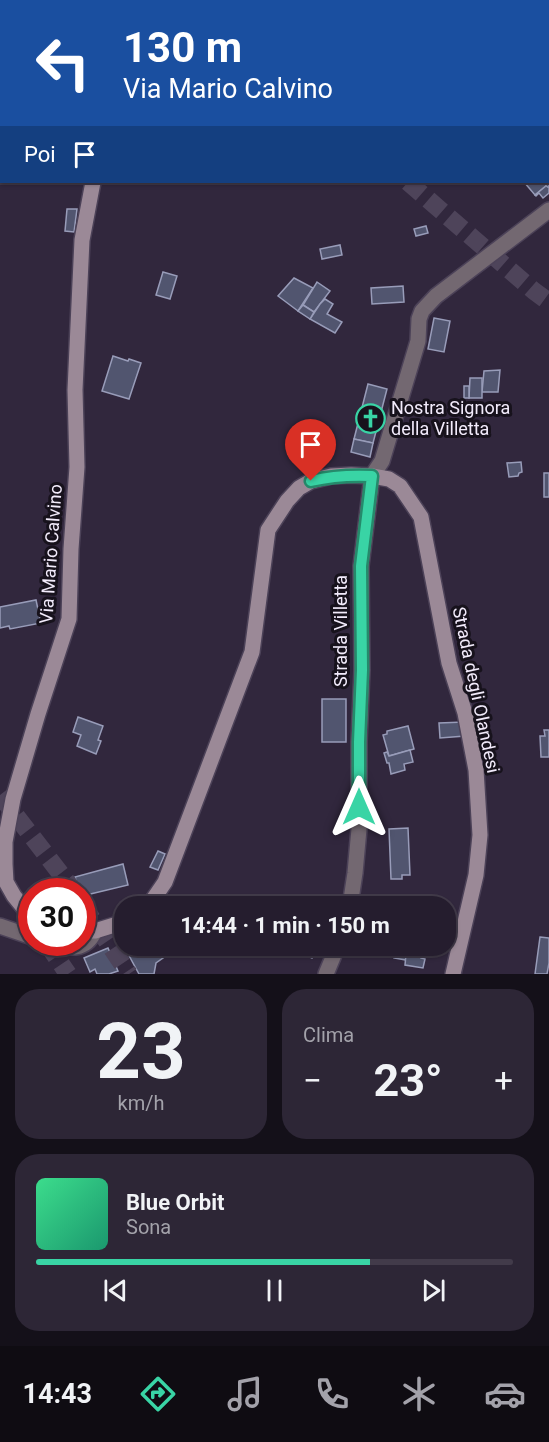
<!DOCTYPE html>
<html lang="it">
<meta charset="utf-8">
<style>
:root{--surface:#251d2e;--page:#2d2636;--text:#f1f3f6;--muted:#a3a2aa;--line:#423b4a;--accent:#39d4a5}
body{margin:0;font-family:Roboto,sans-serif;background:var(--page);color:var(--text);height:100vh;display:flex;flex-direction:column;font-size:22px;white-space:nowrap}
*{box-sizing:border-box;margin:0}
p{font-size:20px;color:var(--muted)}
.icon{flex:none;width:33px;height:33px;fill:none;stroke:currentColor;stroke-width:2;stroke-linecap:round;stroke-linejoin:round}
.map{position:relative;height:974px;overflow:hidden}
.sheet{display:flex;flex-direction:column;gap:15px;padding:15px;background:#141019;flex:1}
.sheet>*{flex:none}
.top-card{position:absolute;left:0px;top:0px;width:549px;height:183px;box-shadow:0 2px 4px #0004,0 0 0 2px var(--line);background:#1a4fa0;color:#fff;overflow:hidden}
.speed{position:absolute;left:18px;top:878px;display:flex;gap:12px;font-size:30px;font-weight:700;text-align:center}
.speed>*{display:grid;place-content:center;width:78px;height:78px;border-radius:50%;background:var(--surface);box-shadow:0 2px 4px #0004,0 0 0 2px var(--line);line-height:1}
.speed .limit{border:9px solid #d22;background:#fff;color:#111}
.pin{position:absolute;display:grid;place-items:center;width:51px;height:51px;color:#fff;margin:-62px -26px;border-radius:50% 50% 50% 0;rotate:-45deg;box-shadow:0 0 6px #0007}
.pin .icon{rotate:45deg}
.me{position:absolute;width:66px;margin:-33px;rotate:0deg;stroke-linejoin:round;filter:drop-shadow(0 0 4px #0008)}
.turn{display:flex;align-items:center;gap:21px;height:126px;padding:0 24px;font-size:27px}
.turn .icon{width:78px;height:78px;stroke-width:2.5}
.turn b{display:block;font-size:42px;line-height:51px}
.then{display:flex;align-items:center;height:57px;padding:0 24px;background:#0003;gap:12px;font-size:22px}
.big{font-size:45px;font-weight:700;line-height:1.1}
.sheet .card{flex:1;display:flex;flex-direction:column;justify-content:center;gap:9px;min-width:0;padding:0 21px;border-radius:24px;background:var(--page)}
.sheet .dial{align-items:center;gap:0}
.dial b{font-size:78px;line-height:1}
.song{display:flex;align-items:center;gap:18px}
.cover{width:72px;height:72px;border-radius:9px;background:linear-gradient(135deg,hsl(150 70% 55%),hsl(160 70% 35%))}
.played{height:6px;border-radius:3px;background:linear-gradient(90deg,var(--accent) 70%,var(--line) 70%)}
.keys{display:flex;justify-content:space-around;direction:ltr}
.heat{display:flex;justify-content:space-between;align-items:center;font-size:33px;direction:ltr}
.sheet .tiles{flex:1;display:grid;gap:15px;grid-template-columns:1fr 1fr}
.card:last-child{grid-column:span 2}
.trip{position:absolute;left:114px;top:896px;width:342px;height:60px;border-radius:24px;background:var(--surface);box-shadow:0 2px 4px #0004,0 0 0 2px var(--line);font-weight:700;line-height:60px;text-align:center}
.tab-bar{display:flex;height:96px;justify-content:space-around;align-items:center;background:#0f0c12;color:var(--muted)}
.tab-bar .icon{width:42px;height:42px}
.tab-bar .active{color:var(--accent)}
.tab-bar b{font-size:27px;color:var(--text)}
.map>svg:first-child{display:block}
.building{fill:#51556f;stroke:#989cb9;stroke-width:1.5}
.lines{fill:none;stroke-linecap:round;stroke-linejoin:round}
.highway-tunnel{stroke:#4e445a;stroke-width:18;stroke-dasharray:18 9;stroke-linecap:butt}
.street-casing{stroke:#4c4258;stroke-width:18}
.secondary-casing{stroke:#4c4258;stroke-width:18}
.street{stroke:#736871;stroke-width:15}
.secondary{stroke:#9b8997;stroke-width:15}
.route-casing{stroke:#258a6b;stroke-width:15}
.route{stroke:#39d4a5;stroke-width:10}
.labels{text-anchor:middle;stroke-width:6;stroke-linejoin:round;paint-order:stroke}
.poi-label{font-size:18px;fill:#f2ebfb;stroke:#17121c;text-anchor:start}
.street-label{font-size:18px;fill:#f2ebfb;stroke:#17121c}
</style>
<div class="map">
<svg width="549" height="974" viewBox="0 0 549 974">
<rect width="100%" height="100%" fill="#31273d"/>
<g class="building">
<path d="M 548,157 L 549,159 L 549,188 L 546,186 L 535,195 L 524,182 L 548,182 Z"/>
<path d="M 546,186 L 549,188 L 549,193 L 543,198 L 539,193 L 536,196 L 535,195 Z"/>
<path d="M 67,209 L 77,209 L 74,232 L 65,231 Z"/>
<path d="M 426,226 L 428,233 L 416,236 L 414,229 Z"/>
<path d="M 340,245 L 342,255 L 322,259 L 320,249 Z"/>
<path d="M 163,272 L 177,276 L 170,299 L 156,295 Z"/>
<path d="M 294,278 L 313,288 L 298,311 L 278,296 Z"/>
<path d="M 317,282 L 330,291 L 314,312 L 303,305 Z"/>
<path d="M 403,286 L 404,302 L 372,304 L 371,288 Z"/>
<path d="M 325,299 L 333,304 L 327,314 L 342,322 L 335,333 L 310,319 L 320,304 Z"/>
<path d="M 303,305 L 314,312 L 310,319 L 298,311 Z"/>
<path d="M 434,318 L 450,321 L 444,352 L 428,349 Z"/>
<path d="M 113,356 L 128,361 L 129,359 L 141,363 L 129,399 L 102,391 Z"/>
<path d="M 500,370 L 498,392 L 482,392 L 484,371 Z"/>
<path d="M 470,378 L 482,378 L 482,398 L 469,398 Z"/>
<path d="M 368,384 L 387,389 L 373,443 L 354,439 Z"/>
<rect x="464" y="386" width="5" height="12"/>
<path d="M 354,439 L 373,443 L 370,457 L 351,452 Z"/>
<path d="M 521,462 L 522,472 L 519,473 L 518,476 L 509,477 L 507,463 Z"/>
<rect x="544" y="473" width="5" height="24"/>
<path d="M 36,600 L 41,623 L 10,629 L 9,626 L 0,628 L 0,607 Z"/>
<rect x="322" y="699" width="24" height="43"/>
<path d="M 78,717 L 103,726 L 98,740 L 101,741 L 96,754 L 77,746 L 81,735 L 73,732 Z"/>
<path d="M 464,722 L 465,736 L 440,738 L 439,723 Z"/>
<path d="M 408,726 L 414,749 L 389,756 L 383,735 L 387,734 L 387,731 Z"/>
<path d="M 544,730 L 549,730 L 549,757 L 541,757 L 540,736 L 545,736 Z"/>
<path d="M 410,750 L 413,762 L 404,764 L 405,770 L 391,774 L 389,763 L 387,763 L 384,753 L 387,752 L 389,756 Z"/>
<path d="M 408,828 L 410,875 L 402,875 L 402,879 L 391,879 L 389,829 Z"/>
<path d="M 158,851 L 165,854 L 158,870 L 150,867 Z"/>
<path d="M 123,864 L 128,885 L 82,896 L 82,891 L 79,891 L 75,877 Z"/>
<path d="M 540,937 L 549,938 L 549,963 L 547,974 L 535,974 Z"/>
<path d="M 135,945 L 169,945 L 173,951 L 156,963 L 154,974 L 139,974 L 126,950 Z"/>
<path d="M 304,945 L 317,945 L 312,958 L 301,953 Z"/>
<path d="M 397,945 L 411,945 L 409,955 L 406,954 L 406,960 L 394,958 Z"/>
<path d="M 411,945 L 424,945 L 421,958 L 425,959 L 423,968 L 405,965 L 406,954 L 409,955 Z"/>
<path d="M 108,948 L 118,971 L 109,974 L 97,974 L 95,969 L 90,972 L 84,958 Z"/>
</g>
<g class="lines">
<g class="highway-tunnel">
<path d="M 218,0 L 220,2"/>
<path d="M 408,182 L 534,291 L 549,302"/>
<path d="M 0,795 L 74,891"/>
<path d="M 82,904 L 129,974"/>
<path d="M 46,942 L 68,974"/>
</g>
<defs>
<g id="street">
<path d="M 350,906 L 355,873 L 359,829 L 359,742 L 362,670 L 361,566 L 372,476 L 382,461 L 418,341 L 419,319 L 422,311 L 436,296 L 549,210"/>
<path d="M 0,926 L 32,937"/>
<path d="M 47,942 C 67,947 84,954 95,931"/>
<path d="M 326,974 L 338,945"/>
</g>
<g id="secondary">
<path d="M 239,0 L 240,2"/>
<path d="M 70,2 L 72,0"/>
<path d="M 0,84 L 2,82"/>
<path d="M 147,906 L 152,901 L 165,882 L 252,652 L 268,530 L 287,501 L 299,488 L 311,481 L 331,476 L 351,475 L 372,476 L 389,479 L 400,486 L 421,517 L 449,663 L 465,713 L 476,770 L 480,835 L 476,875 L 453,974"/>
<path d="M 32,913 L 23,907 L 14,896 L 6,882 L 5,864 L 5,842 L 13,799 L 38,714 L 69,619 L 71,549 L 77,467 L 75,390 L 82,240 L 93,182"/>
<path d="M 82,931 L 95,931 L 124,922"/>
</g>
</defs>
<use href="#street" class="street-casing"/>
<use href="#secondary" class="secondary-casing"/>
<use href="#street" class="street"/>
<use href="#secondary" class="secondary"/>
</g>
<g class="lines">
<defs>
<path id="route" d="M 311,481 C 332,476 351,475 372,476 L 361,566 L 362,670 L 359,742 L 359,807"/>
</defs>
<use href="#route" class="route-casing"/>
<use href="#route" class="route"/>
</g>
<defs>
<symbol id="church-ring" viewBox="-11 -11 22 22"><circle r="9.5" fill="#17121c" stroke="#39d4a5" stroke-width="1.5"/><path d="M-1.2-6h2.4v3.5h3.3v2.4h-3.3V6h-2.4V-.1h-3.3v-2.4h3.3Z" fill="#39d4a5"/></symbol>
</defs>
<g fill-rule="evenodd">
<use href="#church-ring" x="354" y="402" width="33" height="33"/>
</g>
<g class="labels">
<g class="poi-label">
<text x="391" y="414">Nostra Signora<tspan x="391" dy="21">della Villetta</tspan></text>
</g>
<g class="street-label">
<text transform="translate(51 554) rotate(-86)" y="6">Via Mario Calvino</text>
<text transform="translate(341 631) rotate(-90)" y="6">Strada Villetta</text>
<text transform="translate(476 690) rotate(78)" y="6">Strada degli Olandesi</text>
</g>
</g>
</svg>
<div class="speed"><div class="limit">30</div></div>
<div class="pin" style="left:311px;top:481px;background:#d93025"><svg class="icon" aria-label="arrive" viewBox="0 0 24 24"><path d="M6 21V4h12l-3 4 3 4H6"/></svg></div>
<svg class="me" style="left:359px;top:807px" viewBox="-20 -20 40 40"><path d="M0-17L14 15 0 8-14 15z" fill="#39d4a5" stroke="#fff" stroke-width="4"/></svg>
<div class="trip">14:44 · 1 min · 150 m</div>
<div class="top-card">
<div class="turn"><svg class="icon" aria-label="left" viewBox="0 0 24 24"><path d="M17 20v-9H6M10 6l-5 5 5 5"/></svg><div><b>130 m</b>Via Mario Calvino</div></div>
<div class="then">Poi<svg class="icon" aria-label="arrive" viewBox="0 0 24 24"><path d="M6 21V4h12l-3 4 3 4H6"/></svg></div>
</div>
</div>
<section class="sheet">
<div class="tiles">
<div class="card dial"><b>23</b><p>km/h</p></div>
<div class="card"><p>Clima</p>
<div class="heat"><a>−</a><b class="big">23°</b><a>+</a></div>
</div>
<div class="card">
<div class="song"><i class="cover"></i><div><b>Blue Orbit</b><p>Sona</p></div></div>
<div class="played"></div>
<div class="keys"><svg class="icon" aria-label="previous" viewBox="0 0 24 24"><path d="M18 5L8 12l10 7zM5 5v14"/></svg><svg class="icon" aria-label="pause" viewBox="0 0 24 24"><path d="M8 5v14M16 5v14"/></svg><svg class="icon" aria-label="next" viewBox="0 0 24 24"><path d="M6 5l10 7-10 7zM19 5v14"/></svg></div>
</div>
</div>
</section>
<nav class="tab-bar">
<b>14:43</b>
<svg class="icon active" aria-label="directions" viewBox="0 0 24 24"><path d="M12 3l9 9-9 9-9-9zM9 14v-3h6M13 9l2 2-2 2"/></svg>
<svg class="icon" aria-label="music" viewBox="0 0 24 24"><path d="M9 18V5l10-2v13"/><circle cx="6" cy="18" r="3"/><circle cx="16" cy="16" r="3"/></svg>
<svg class="icon" aria-label="phone" viewBox="0 0 24 24"><path d="M5 4h4l2 5-3 2q2 4 5 5l2-3 5 2v4C11 20 4 13 5 4z"/></svg>
<svg class="icon" aria-label="climate" viewBox="0 0 24 24"><path d="M12 3v18M4 7l16 10M4 17L20 7"/></svg>
<svg class="icon" aria-label="car" viewBox="0 0 24 24"><path d="M5 17H2v-5l4-1 3-4h7l3 4 3 1v5h-3M9 17h6M6 11h13"/><circle cx="7" cy="17" r="2"/><circle cx="17" cy="17" r="2"/></svg>
</nav>
